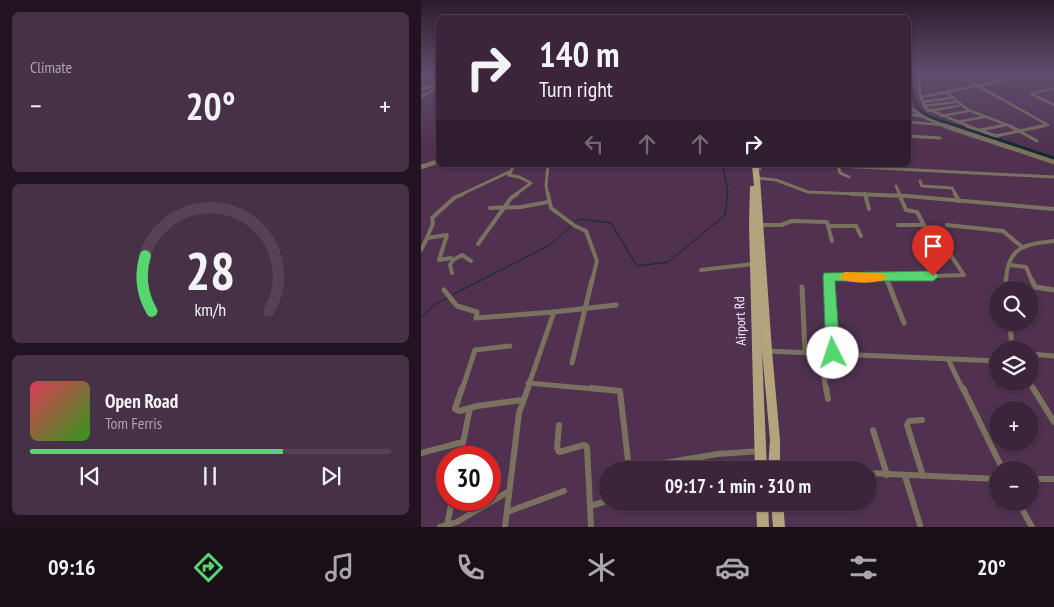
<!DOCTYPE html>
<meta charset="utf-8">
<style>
:root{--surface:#3c253b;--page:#473146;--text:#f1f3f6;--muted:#aca5af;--line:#554255;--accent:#57d570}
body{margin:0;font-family:"PT Sans Narrow",sans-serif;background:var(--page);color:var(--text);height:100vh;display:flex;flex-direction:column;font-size:19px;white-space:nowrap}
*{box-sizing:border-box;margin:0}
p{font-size:16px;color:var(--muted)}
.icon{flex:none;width:28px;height:28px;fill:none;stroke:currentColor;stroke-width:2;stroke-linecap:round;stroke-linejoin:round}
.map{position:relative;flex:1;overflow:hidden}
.details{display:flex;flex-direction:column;gap:12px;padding:12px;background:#211420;width:421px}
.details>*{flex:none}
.top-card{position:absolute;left:15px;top:15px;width:475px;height:152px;border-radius:8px;box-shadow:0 1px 4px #0004,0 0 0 1px var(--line);background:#3c253b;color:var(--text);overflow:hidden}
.fabs{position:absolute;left:568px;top:281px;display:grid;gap:10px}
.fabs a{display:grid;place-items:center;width:50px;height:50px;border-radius:50%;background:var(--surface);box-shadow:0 1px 4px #0004,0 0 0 1px var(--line);font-size:25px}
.speed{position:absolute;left:15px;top:446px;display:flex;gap:10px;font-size:25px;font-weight:700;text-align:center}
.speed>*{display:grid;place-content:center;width:65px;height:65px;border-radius:50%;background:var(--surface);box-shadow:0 1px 4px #0004,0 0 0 1px var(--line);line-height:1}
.speed .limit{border:8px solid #d22;background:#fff;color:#111}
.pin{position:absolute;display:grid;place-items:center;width:42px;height:42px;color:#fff;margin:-51px -21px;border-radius:50% 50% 50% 0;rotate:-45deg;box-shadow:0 0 5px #0007}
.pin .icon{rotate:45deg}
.me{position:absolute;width:55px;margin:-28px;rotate:356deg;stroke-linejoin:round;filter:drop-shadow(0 0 4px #0008)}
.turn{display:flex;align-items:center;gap:18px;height:105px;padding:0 20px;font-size:22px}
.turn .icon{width:65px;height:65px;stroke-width:2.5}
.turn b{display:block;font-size:35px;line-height:42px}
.lanes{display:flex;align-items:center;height:48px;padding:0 20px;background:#0003;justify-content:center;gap:25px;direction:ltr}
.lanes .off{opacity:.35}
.big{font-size:38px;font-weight:800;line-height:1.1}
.details .card{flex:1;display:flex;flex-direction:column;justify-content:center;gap:8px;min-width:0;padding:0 18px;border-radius:8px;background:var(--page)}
.details .dial{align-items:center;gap:0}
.dial svg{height:130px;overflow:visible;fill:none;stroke:var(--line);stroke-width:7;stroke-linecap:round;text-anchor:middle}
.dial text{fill:var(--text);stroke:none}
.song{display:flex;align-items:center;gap:15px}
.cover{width:60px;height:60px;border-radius:8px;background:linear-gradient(135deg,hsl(350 70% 55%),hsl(110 70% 35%))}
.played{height:5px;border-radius:2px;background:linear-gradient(90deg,var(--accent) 70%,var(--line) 70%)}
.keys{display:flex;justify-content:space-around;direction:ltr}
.heat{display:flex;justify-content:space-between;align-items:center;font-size:28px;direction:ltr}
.trip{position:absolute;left:178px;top:461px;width:278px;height:50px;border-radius:25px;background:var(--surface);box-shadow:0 1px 4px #0004,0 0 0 1px var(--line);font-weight:800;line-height:50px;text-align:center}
.tab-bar{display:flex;height:80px;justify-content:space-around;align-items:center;background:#180f18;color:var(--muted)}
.tab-bar .icon{width:35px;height:35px}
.tab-bar .current{color:var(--accent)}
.tab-bar b{font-size:22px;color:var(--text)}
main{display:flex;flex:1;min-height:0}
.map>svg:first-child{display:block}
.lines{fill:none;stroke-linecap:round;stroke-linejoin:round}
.stream{stroke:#0d2a2e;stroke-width:1}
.canal-far1{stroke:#0d2a2e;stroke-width:2.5}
.canal{stroke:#0d2a2e;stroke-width:3}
.minor-far4{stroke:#7a725f;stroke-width:2.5}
.minor-far3{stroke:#7a725f;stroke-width:3}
.minor-far2{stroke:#7a725f;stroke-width:4}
.minor-far1{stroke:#7a725f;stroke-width:5}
.minor{stroke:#7a725f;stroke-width:6}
.tertiary-far1{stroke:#7a725f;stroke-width:3}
.tertiary{stroke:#7a725f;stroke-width:4.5}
.primary{fill:#b4a47e;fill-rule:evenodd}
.route{fill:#57d570;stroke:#398a49}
.slow{fill:#f59e0b}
.labels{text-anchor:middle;stroke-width:5;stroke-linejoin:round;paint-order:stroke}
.street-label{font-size:14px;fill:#fbe7fa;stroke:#50314f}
</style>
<main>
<section class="details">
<div class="card"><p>Climate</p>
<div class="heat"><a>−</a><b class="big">20°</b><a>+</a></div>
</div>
<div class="card dial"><svg viewBox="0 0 100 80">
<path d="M14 69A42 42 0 1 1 86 69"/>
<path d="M14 69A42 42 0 0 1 10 35" stroke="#57d570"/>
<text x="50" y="56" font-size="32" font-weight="700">28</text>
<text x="50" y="72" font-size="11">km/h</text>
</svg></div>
<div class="card">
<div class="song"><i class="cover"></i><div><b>Open Road</b><p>Tom Ferris</p></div></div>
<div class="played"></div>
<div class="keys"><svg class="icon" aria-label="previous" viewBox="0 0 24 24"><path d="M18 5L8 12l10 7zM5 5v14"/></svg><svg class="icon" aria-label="pause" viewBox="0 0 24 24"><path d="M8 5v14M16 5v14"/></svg><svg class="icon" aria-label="next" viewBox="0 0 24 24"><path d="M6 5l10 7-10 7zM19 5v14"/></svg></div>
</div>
</section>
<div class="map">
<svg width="633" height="527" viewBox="0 0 633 527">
<rect width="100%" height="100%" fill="#50314f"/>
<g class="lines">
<g class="stream">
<path d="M 153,223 L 158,219 L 190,223 L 216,266 L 247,262 L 304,215 L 307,191 L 301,165"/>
<path d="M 31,295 L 129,245 L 150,226"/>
<path d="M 0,317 L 13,305 L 28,297"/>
</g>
<path class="canal-far1" d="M 491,73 C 489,116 503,115 539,127"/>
<path class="canal" d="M 536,126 L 633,158"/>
<g class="minor-far4">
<path d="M 498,73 L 499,95 L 504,108 L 550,127"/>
<path d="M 534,73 L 627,125 L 616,127"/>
<path d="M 587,73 L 601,75 L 607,73"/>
<path d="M 0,74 L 2,73"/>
<path d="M 622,76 L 633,74"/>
<path d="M 633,88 L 610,94 L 633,105"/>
<path d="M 0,89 L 16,85"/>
<path d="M 525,92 L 547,110 L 592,127"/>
<path d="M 0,97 L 14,89 L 16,78"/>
<path d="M 501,97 L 579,81 L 578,77 L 572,73"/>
<path d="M 502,102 L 530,98"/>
<path d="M 504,106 L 534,102"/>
<path d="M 507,111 L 537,106"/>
<path d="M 488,114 L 499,116"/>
<path d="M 520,116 L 547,111"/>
<path d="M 488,122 L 522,125"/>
<path d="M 536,122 L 563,117"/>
<path d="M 574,127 L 586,125"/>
</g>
<g class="minor-far3">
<path d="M 546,126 L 575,136 L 622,126"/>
<path d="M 589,126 L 616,141"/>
<path d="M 559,130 L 580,126"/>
<path d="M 488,136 L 519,138"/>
<path d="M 93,165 L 88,175 L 98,177 L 110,183 L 94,195"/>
<path d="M 127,165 L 125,186 L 127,195"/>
<path d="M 356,165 L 368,165"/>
<path d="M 394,165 L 417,166 L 419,173 L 428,177"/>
<path d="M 417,166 L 633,177"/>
<path d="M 334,169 L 339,169 L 340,165"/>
<path d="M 336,178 L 355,180 L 387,192 L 462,195"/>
<path d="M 499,181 L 501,186 L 531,188 L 535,195"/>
<path d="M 475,186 L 479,195"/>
<path d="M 39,195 L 88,172"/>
</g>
<g class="minor-far2">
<path d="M 127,194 L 130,208 L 154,226 L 165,231 L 176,261 L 171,281"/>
<path d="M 431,194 L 486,196 L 633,209"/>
<path d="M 444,194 L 448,209"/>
<path d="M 478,194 L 485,210 L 496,212 L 503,225"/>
<path d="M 534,194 L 538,201"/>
<path d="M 69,208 L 100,207 L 127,202"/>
<path d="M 339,225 L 360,225 L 371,221 L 406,222 L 411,241"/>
<path d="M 526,225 L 582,231 L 601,247"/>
<path d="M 409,226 L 435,226 L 440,236"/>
<path d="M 6,238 L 12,223 L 11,218 L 33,198 L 42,194"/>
<path d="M 57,244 L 90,198 L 96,194"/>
<path d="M 0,250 L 6,238 L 26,235 L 18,260 L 30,258 L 32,260"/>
<path d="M 588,265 L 605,267 L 611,281"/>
<path d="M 280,270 L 332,264"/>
<path d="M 31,273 L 29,265 L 32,260 L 41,255 L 50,261"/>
<path d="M 465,277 L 467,281"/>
<path d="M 408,281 L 408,277 L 450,278 L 543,275 L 523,245 L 514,241 L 503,225 L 477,225"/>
<path d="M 585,281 C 586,247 604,244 633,241"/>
</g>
<g class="minor-far1">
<path d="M 408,280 L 412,353"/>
<path d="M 466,280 L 483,323"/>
<path d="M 585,280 L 586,290"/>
<path d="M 611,280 L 614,287 L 633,290"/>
<path d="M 381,287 L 384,352"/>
<path d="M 23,290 L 36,306 L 56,312 L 55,318 L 133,312 L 106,390"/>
<path d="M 133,312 L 195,305"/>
<path d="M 589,322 L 591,350"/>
<path d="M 345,351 L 576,361"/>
<path d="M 399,353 L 405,390"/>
<path d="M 609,354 L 633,356"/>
<path d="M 527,359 L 542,390"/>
<path d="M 151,363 L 171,280"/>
<path d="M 608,382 L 613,390"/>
<path d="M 107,383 L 184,390"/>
<path d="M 41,390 L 54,350 L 89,346"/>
</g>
<g class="minor">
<path d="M 41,388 L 34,409 L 38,411 L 56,406 L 101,400"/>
<path d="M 170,388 L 199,391 L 208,470"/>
<path d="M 405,388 L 407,399"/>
<path d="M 542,388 L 582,470"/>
<path d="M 612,388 L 633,422"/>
<path d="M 501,420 L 488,421 L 486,425 L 502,476"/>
<path d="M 138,425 L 136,448 L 138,452 L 163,445 L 166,447 L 169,506 L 186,501"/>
<path d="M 452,430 L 466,475"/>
<path d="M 0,453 L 42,442"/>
<path d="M 39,458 L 49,408"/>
<path d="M 355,467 L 401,470"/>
<path d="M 239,470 L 239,465 L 243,463 L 297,454 L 339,451"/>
<path d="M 446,473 L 576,479"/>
<path d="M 484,476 L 499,525"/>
<path d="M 609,479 L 633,479"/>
<path d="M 31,500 L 26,525 L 36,522 L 88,491"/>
<path d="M 597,502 L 611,527"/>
<path d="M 169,506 L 170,527"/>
<path d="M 86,512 L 143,491"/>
<path d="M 19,527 L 26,525"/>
<path d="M 84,527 L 98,413 L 107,388"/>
</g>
<path class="tertiary-far1" d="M 488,106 C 499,117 513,122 528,127"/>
<g class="tertiary">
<path d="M 524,126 L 633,162"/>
<path d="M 0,167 L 18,161"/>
</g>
<g class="primary">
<path d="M 331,165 L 337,165 L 339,178 L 351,351 L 359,440 L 359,470 L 347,470 L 349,440 L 341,351 L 335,210 L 346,470 L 334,470 L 328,224 L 329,187 L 330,186 L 333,186 Z"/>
<path d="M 335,502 L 347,502 L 348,527 L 336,527 Z"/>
<path d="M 350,502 L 362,502 L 364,527 L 352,527 Z"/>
</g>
</g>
<linearGradient id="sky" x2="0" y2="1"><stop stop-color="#2c1b2b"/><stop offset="0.5" stop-color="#5e4e6e"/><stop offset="1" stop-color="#5e4e6e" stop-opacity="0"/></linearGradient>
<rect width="633" height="147" fill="url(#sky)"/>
<path class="route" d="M 512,271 L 518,276 L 512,281 L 414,281 L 419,353 L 417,358 L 412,360 L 407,358 L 405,353 L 402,276 L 403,273 Z"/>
<path class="slow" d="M 424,272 L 460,273 L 466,277 C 461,285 423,284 418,277 Z"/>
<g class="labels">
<g class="street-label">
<text transform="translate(319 321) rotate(-92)" y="5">Airport Rd</text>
</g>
</g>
</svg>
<div class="fabs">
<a><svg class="icon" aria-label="search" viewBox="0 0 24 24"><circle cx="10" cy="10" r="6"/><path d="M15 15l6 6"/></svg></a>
<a><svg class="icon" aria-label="layers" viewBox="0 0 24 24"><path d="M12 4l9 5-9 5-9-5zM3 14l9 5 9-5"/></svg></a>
<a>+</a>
<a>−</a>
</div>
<div class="speed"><div class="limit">30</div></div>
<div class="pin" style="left:512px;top:276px;background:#d93025"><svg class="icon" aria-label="arrive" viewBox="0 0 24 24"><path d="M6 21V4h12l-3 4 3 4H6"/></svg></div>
<svg class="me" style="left:412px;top:353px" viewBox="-20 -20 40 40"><circle r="19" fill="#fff"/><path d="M0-13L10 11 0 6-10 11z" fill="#57d570"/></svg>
<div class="trip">09:17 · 1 min · 310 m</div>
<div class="top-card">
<div class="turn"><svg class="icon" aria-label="right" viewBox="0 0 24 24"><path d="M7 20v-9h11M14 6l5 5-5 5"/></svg><div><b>140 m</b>Turn right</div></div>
<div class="lanes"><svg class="icon off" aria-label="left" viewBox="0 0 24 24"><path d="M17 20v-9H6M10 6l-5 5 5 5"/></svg><svg class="icon off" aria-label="ahead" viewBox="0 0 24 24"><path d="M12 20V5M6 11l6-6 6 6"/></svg><svg class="icon off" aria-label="ahead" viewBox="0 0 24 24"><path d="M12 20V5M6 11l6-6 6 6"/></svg><svg class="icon" aria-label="right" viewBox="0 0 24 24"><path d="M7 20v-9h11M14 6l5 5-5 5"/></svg></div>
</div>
</div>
</main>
<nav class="tab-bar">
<b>09:16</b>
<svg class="icon current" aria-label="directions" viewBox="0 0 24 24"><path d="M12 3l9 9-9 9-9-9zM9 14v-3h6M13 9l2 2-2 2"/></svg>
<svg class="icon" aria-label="music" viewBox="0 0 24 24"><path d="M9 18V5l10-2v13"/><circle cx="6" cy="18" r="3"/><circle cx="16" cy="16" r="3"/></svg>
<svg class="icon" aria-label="phone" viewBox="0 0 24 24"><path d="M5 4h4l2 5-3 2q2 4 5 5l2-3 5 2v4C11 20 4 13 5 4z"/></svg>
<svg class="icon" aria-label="climate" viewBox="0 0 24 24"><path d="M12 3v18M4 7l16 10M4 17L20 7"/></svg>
<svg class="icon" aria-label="car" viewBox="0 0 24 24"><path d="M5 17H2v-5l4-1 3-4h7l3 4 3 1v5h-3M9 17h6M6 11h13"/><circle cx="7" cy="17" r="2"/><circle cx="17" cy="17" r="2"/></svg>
<svg class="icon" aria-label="filters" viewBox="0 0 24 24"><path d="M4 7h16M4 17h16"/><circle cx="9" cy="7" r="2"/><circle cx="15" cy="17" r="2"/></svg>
<b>20°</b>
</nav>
